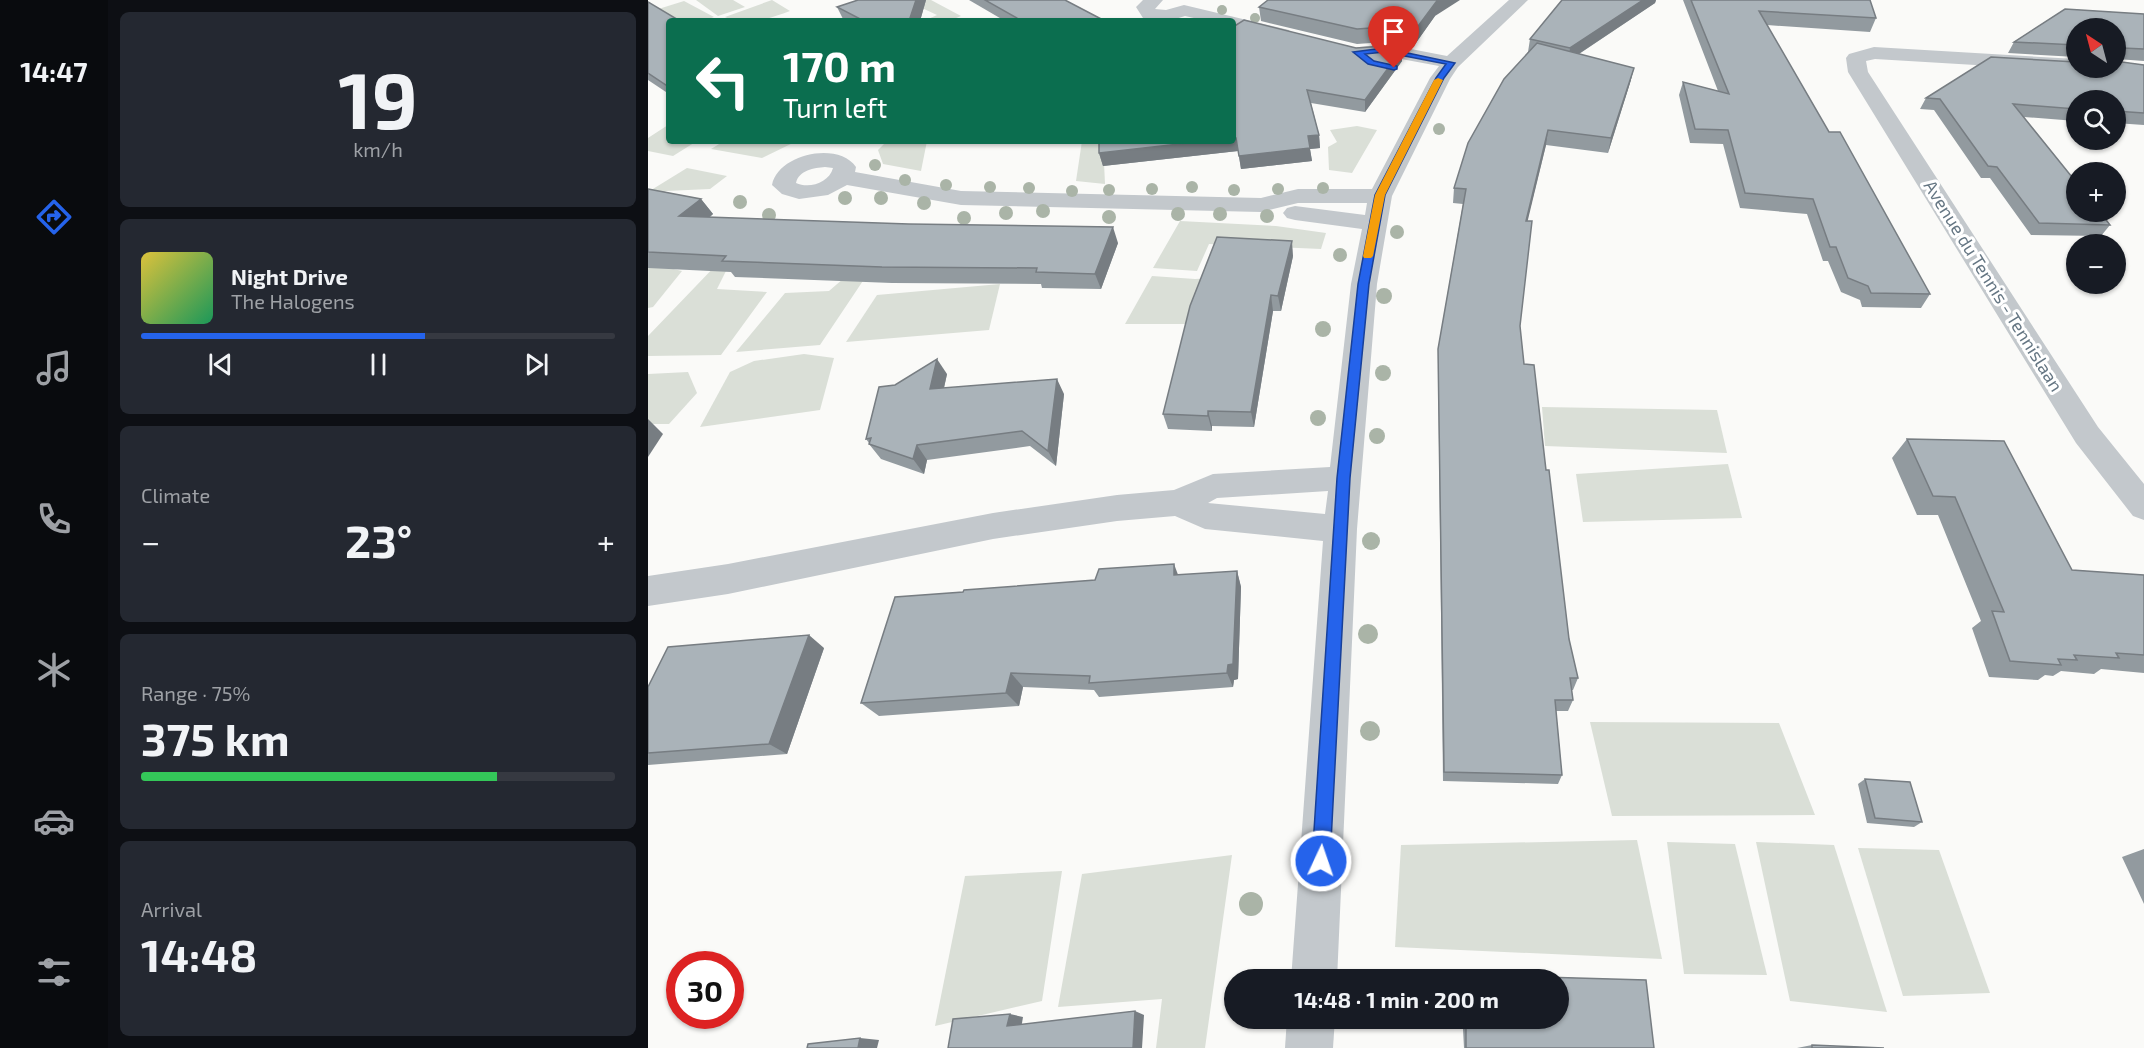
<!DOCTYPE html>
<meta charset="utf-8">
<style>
:root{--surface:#171b24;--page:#242831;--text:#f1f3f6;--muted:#9ea1a6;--line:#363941;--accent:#2563eb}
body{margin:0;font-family:"Exo 2",sans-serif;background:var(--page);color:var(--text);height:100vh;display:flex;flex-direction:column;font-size:22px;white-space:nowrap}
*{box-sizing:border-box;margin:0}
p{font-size:20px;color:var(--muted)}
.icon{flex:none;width:33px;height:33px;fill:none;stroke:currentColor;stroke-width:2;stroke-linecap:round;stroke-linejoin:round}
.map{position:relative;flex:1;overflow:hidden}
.drawer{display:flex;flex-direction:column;gap:12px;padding:12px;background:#0d0f14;width:540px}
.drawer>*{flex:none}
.banner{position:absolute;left:18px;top:18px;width:570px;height:126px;border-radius:6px;box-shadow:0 2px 4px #0004;background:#0b6e4f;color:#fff;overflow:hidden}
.needle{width:39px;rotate:324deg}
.controls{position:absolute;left:1418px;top:18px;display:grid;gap:12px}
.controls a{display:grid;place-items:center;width:60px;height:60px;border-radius:50%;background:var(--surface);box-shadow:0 2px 4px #0004;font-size:30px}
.speed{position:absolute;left:18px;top:951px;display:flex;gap:12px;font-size:30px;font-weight:700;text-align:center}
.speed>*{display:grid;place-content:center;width:78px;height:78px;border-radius:50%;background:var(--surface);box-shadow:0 2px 4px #0004;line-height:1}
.speed .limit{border:9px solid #d22;background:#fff;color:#111}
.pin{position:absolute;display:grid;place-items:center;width:51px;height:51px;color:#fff;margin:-62px -26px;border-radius:50% 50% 50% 0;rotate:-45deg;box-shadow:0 0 6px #0007}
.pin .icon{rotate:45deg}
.me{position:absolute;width:66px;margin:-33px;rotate:3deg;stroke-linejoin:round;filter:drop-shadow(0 0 4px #0008)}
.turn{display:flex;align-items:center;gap:21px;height:126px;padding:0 18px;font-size:27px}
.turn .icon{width:78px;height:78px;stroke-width:2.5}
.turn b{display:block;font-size:42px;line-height:51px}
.big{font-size:45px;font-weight:700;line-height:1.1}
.drawer .card{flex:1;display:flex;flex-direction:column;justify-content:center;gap:9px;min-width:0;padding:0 21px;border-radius:9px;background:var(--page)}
.drawer .dial{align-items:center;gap:0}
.dial b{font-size:78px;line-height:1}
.song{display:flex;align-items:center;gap:18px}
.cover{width:72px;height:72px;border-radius:9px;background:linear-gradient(135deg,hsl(50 70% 55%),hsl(150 70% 35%))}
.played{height:6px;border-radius:3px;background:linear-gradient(90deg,var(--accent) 60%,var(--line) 60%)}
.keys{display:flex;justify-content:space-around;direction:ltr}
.heat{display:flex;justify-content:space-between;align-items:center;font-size:33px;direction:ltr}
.charge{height:9px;border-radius:4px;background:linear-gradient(90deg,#34c759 75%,var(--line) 0)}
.trip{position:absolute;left:576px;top:969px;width:345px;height:60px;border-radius:30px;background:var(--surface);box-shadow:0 2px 4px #0004;font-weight:700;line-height:60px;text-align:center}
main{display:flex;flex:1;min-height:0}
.menu{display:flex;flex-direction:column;width:108px;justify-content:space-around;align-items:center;background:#090b0e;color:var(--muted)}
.menu .icon{width:42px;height:42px}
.menu .active{color:var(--accent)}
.menu b{font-size:27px;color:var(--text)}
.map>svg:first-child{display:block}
.green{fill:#dadfd7}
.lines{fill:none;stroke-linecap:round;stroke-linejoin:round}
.minor{fill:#c3c8cc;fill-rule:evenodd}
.tree{fill:#aab4a7}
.wall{fill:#929a9f}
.shaded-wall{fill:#777d82}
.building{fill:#aab3b9;stroke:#777d82;stroke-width:1.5}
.route{fill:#2563eb;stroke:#184099;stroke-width:1.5}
.slow{fill:#f59e0b}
.labels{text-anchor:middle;stroke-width:6;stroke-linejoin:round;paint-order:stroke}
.far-street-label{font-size:18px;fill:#657683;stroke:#fff}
</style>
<main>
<nav class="menu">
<b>14:47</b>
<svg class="icon active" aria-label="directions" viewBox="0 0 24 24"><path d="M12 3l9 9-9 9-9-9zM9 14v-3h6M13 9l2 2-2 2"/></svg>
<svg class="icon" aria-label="music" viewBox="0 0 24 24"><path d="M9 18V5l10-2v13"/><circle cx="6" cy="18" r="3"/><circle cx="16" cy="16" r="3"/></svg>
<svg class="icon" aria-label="phone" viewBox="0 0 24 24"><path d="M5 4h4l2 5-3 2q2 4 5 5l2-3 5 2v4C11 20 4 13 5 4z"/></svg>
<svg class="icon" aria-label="climate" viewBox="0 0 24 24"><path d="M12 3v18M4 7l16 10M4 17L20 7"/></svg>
<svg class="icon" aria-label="car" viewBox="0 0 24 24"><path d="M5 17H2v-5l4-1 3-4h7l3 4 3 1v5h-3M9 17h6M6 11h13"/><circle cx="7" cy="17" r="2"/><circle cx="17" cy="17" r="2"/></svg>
<svg class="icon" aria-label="filters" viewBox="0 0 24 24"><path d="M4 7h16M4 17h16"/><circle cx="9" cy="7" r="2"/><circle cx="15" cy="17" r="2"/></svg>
</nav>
<section class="drawer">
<div class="card dial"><b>19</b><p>km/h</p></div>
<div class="card">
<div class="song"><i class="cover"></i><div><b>Night Drive</b><p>The Halogens</p></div></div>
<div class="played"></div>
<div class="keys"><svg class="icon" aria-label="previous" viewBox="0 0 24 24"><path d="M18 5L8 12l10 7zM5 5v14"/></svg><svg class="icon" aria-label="pause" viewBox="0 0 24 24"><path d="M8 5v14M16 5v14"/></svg><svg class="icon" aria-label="next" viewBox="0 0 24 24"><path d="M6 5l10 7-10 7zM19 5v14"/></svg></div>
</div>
<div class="card"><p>Climate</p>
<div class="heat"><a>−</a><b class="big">23°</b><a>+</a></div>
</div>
<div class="card"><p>Range · 75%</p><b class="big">375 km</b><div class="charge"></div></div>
<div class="card"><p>Arrival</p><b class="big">14:48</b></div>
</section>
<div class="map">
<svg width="1496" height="1048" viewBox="0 0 1496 1048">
<rect width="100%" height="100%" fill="#fafaf8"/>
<g class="green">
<path d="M 48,0 L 85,0 L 97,7 L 70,16 Z"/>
<path d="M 124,0 L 142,11 C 122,18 98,28 77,17 Z"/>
<path d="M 267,0 L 283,0 L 313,16 L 301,21 L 276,21 L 289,15 L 261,2 Z"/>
<path d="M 36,1 L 66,17 L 55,21 L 21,21 L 4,11 Z"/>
<path d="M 20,125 L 21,141 L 49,141 L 25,156 L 0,151 L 0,138 Z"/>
<path d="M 709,126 L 729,130 L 704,173 L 681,170 L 680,147 L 689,142 L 682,130 Z"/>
<path d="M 76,141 L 149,141 L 114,158 L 63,149 Z"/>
<path d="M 239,141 L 279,141 L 273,171 L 235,164 L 230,150 Z"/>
<path d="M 434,141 L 455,141 L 457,184 L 428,181 Z"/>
<path d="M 39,168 L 79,176 L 62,189 L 18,191 L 0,204 L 0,192 Z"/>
<path d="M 532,221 L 628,226 L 678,233 L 673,249 L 561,244 L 549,271 L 505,268 Z"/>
<path d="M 245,236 L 172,345 L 88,352 L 137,293 L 181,291 Z"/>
<path d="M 95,237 L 69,289 L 119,292 L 73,355 L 0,356 L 0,336 Z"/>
<path d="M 0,263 L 34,271 L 5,307 L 0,308 Z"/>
<path d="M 504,276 L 547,279 L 564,278 L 551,324 L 477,324 Z"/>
<path d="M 352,284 L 341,330 L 198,342 L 229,295 Z"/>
<path d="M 156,354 L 186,358 L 172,410 L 52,427 L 82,372 L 106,361 Z"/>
<path d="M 40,372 L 49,393 L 21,424 L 0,424 L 0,374 Z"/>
<path d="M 894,407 L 1069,410 L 1079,453 L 897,446 Z"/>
<path d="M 1080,464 L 1094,518 L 935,522 L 928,474 Z"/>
<path d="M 942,722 L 1131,723 L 1167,815 L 964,816 Z"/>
<path d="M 989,840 L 1014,959 L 747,947 L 753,845 Z"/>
<path d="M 1019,842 L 1087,844 L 1119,975 L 1036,974 Z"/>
<path d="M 1108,842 L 1186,845 L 1239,1012 L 1142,1001 Z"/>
<path d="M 1210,848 L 1291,850 L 1342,993 L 1255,996 Z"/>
<path d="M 584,855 L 557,1048 L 508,1048 L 514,999 L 410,1007 L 434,874 Z"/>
<path d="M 414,871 L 394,1001 L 287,1026 L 317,876 Z"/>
</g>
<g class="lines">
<g class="minor">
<path d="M 495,0 L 515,0 L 507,9 L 518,10 L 536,5 L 641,30 L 643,34 L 641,38 L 634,40 L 585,27 L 585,21 L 559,21 L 537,16 L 521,21 L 495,18 L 488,7 Z"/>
<path d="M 861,0 L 880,0 L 810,67 L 802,79 L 744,196 L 729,284 L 709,529 L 689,980 L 643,980 L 675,541 L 557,529 L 527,516 L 469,521 L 345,539 L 80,594 L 0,606 L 0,576 L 80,564 L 345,513 L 469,495 L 526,490 L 565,474 L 682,467 L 703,284 L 714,229 L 647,220 L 639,218 L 635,213 L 639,208 L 647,206 L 717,215 L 719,203 L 650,203 L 613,212 L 313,205 L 199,185 L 180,195 L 151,199 L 134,194 L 124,185 C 130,154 190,141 208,167 L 207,172 L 313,191 L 613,198 L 650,189 L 724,189 L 782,78 L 791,66 L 737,56 L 703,56 L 700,52 L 703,48 L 737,44 L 799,56 ZM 177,167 L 185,168 C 181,183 161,189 148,183 C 151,170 166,168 177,167 ZM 680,491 L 677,514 L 560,503 L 569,498 Z"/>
<path d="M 1226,47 L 1428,59 L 1428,68 L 1436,68 L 1428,71 L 1227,59 L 1218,61 L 1220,72 L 1450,427 L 1496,484 L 1496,520 L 1485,516 L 1428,443 L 1200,72 L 1198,58 L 1201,54 Z"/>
<path d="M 639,1018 L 687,1018 L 685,1048 L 637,1048 Z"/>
</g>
</g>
<g class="tree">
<circle cx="574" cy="10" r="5"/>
<circle cx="607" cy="18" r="5"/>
<circle cx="791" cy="129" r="6"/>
<circle cx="227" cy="165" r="6"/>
<circle cx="257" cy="180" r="6"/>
<circle cx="298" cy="185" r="6"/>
<circle cx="342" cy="187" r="6"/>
<circle cx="544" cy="187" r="6"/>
<circle cx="381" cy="188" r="6"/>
<circle cx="675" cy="188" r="6"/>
<circle cx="504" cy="189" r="6"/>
<circle cx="630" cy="189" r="6"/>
<circle cx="461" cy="190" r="6"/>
<circle cx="586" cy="190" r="6"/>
<circle cx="424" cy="191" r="6"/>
<circle cx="197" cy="198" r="7"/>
<circle cx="233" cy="198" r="7"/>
<circle cx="92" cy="202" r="7"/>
<circle cx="276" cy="203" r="7"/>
<circle cx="395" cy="211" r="7"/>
<circle cx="358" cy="213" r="7"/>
<circle cx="530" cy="214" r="7"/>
<circle cx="572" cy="214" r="7"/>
<circle cx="121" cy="215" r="7"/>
<circle cx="619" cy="216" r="7"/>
<circle cx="461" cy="217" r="7"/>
<circle cx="316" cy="218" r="7"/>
<circle cx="749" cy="232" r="7"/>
<circle cx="692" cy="255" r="7"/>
<circle cx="736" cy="296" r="8"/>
<circle cx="675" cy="329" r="8"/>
<circle cx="735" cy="373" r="8"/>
<circle cx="670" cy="418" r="8"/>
<circle cx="729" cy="436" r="8"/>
<circle cx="723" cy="541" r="9"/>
<circle cx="720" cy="634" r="10"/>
<circle cx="722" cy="731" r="10"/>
<circle cx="603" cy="904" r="12"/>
</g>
<g class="wall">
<path d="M 210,0 L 278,0 L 272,21 L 196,21 L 189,7 Z"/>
<path d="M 321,0 L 417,0 L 457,21 L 357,21 Z"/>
<path d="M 914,0 L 1008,0 L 1007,3 L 931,54 L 986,68 L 982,83 L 960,153 L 898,145 L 879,221 L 872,326 L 876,364 L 898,470 L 921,639 L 930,678 L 925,690 L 923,690 L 925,700 L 920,711 L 908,711 L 914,775 L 910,784 L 795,781 L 790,364 L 790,349 L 815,204 L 805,203 L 806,188 L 880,52 L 882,39 Z"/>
<path d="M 1035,0 L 1222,0 L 1228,18 L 1222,32 L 1119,25 L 1181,132 L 1282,294 L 1273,308 L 1214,307 L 1212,300 L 1193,292 L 1180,261 L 1175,261 L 1159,214 L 1092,208 L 1075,144 L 1042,143 L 1031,95 L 1035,82 L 1070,91 Z"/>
<path d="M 0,2 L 21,21 L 21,94 L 0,80 Z"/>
<path d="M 611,7 L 787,16 L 765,47 L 737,42 L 709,44 L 613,21 Z"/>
<path d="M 1417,9 L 1496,14 L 1496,61 L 1469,59 L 1468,61 L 1496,65 L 1496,125 L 1467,123 L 1467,100 L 1428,100 L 1428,121 L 1376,117 L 1428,182 L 1428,212 L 1452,212 L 1462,225 L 1453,236 L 1383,235 L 1342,178 L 1333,178 L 1286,110 L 1272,109 L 1278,98 L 1343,57 L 1428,62 L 1428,68 L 1467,68 L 1467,28 L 1428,28 L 1428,57 L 1360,53 L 1366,42 Z"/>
<path d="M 708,48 L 754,49 L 754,61 L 717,112 L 663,103 L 671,135 L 672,148 L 662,149 L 664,161 L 593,169 L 590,151 L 455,166 L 451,153 Z"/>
<path d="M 0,189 L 53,199 L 65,214 L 62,217 L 470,243 L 453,289 L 394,288 L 393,284 L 244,283 L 87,277 L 83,272 L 0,268 Z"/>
<path d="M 645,256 L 633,311 L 625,311 L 606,427 L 564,426 L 564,431 L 520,429 L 515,414 Z"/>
<path d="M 299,374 L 296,388 L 416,394 L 408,466 L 382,446 L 279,460 L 276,474 L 233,459 L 221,444 L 221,443 L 218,439 L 247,385 Z"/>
<path d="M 1259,439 L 1424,570 L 1496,575 L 1496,673 L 1453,669 L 1446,674 L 1413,671 L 1405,676 L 1397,675 L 1390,680 L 1341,677 L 1324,628 L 1333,621 L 1290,515 L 1269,515 L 1244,458 Z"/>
<path d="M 589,571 L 593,587 L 590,679 L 586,680 L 585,687 L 451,697 L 446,690 L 375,687 L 371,706 L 231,716 L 213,703 L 530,575 Z"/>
<path d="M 176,648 L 139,754 L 0,765 L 0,687 Z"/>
<path d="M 1217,779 L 1274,822 L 1266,827 L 1219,823 L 1210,784 Z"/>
<path d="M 1496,849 L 1496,904 L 1474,857 Z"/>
<path d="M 820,975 L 998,980 L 1006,1048 L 816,1048 L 815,1029 L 818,1026 L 818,1018 L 910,1018 L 910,980 L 818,980 Z"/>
<path d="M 1164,1045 L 1236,1048 L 1149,1048 Z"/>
</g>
<g class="shaded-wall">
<path d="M 268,0 L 278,0 L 272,21 L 261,21 Z"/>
<path d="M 790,0 L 812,0 L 787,16 L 765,47 L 765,33 L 788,2 Z"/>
<path d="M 995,0 L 1008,0 L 1007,3 L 920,61 L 922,48 Z"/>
<path d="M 754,49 L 754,61 L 717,112 L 717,100 Z"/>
<path d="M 986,68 L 982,83 L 960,153 L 963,138 Z"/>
<path d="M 900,130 L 898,145 L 876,236 L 878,221 Z"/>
<path d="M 671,135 L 672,148 L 662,149 L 664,161 L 593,169 L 591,156 L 660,136 Z"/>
<path d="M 585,138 L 588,138 L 590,151 L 455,166 L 451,153 L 558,141 L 585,141 Z"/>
<path d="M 53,199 L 65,214 L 43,231 L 31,216 Z"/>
<path d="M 465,227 L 470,243 L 453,289 L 447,274 Z"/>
<path d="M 644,241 L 645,256 L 633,311 L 630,296 Z"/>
<path d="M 623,295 L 625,311 L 606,427 L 603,412 Z"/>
<path d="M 289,359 L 299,374 L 292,405 L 282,389 Z"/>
<path d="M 409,379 L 416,394 L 408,466 L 400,451 Z"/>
<path d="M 560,411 L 564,426 L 564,431 L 560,416 Z"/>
<path d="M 0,419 L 15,434 L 0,457 Z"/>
<path d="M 269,445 L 279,460 L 276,474 L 265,459 Z"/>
<path d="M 526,564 L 532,580 L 526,575 Z"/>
<path d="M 589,571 L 593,587 L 590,679 L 586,680 L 585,687 L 579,673 Z"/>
<path d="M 161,635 L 176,648 L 139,754 L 121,744 Z"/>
<path d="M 363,673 L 375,687 L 371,706 L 358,693 Z"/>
<path d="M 487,1011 L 496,1015 L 494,1048 L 485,1048 Z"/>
<path d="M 362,1014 L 375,1017 L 373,1029 L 359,1026 Z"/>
<path d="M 212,1038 L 231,1040 L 229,1048 L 210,1048 Z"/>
</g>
<g class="building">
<path d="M 210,0 L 268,0 L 261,21 L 216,21 L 189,7 Z"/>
<path d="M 337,0 L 417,0 L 457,21 L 374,21 Z"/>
<path d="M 620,0 L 790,0 L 788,2 L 765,33 L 737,27 L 709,29 L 611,7 Z"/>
<path d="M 914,0 L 995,0 L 922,48 L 882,39 Z"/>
<path d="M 1043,0 L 1222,0 L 1228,18 L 1111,11 L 1181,132 L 1192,132 L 1282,294 L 1223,293 L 1220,286 L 1200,278 L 1188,247 L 1182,247 L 1165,199 L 1097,193 L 1080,130 L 1047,129 L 1035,82 L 1081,94 Z"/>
<path d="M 0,2 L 32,21 L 21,21 L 21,87 L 0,73 Z"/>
<path d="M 1417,9 L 1496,14 L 1496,49 L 1475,48 L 1472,55 L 1467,55 L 1467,28 L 1428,28 L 1428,45 L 1366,42 Z"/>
<path d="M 596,20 L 708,48 L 737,46 L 754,49 L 717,100 L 659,90 L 671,135 L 660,136 L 662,148 L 591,156 L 588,138 L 585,138 L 585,27 Z"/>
<path d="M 889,43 L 986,68 L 963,138 L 900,130 L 878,221 L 884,221 L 872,326 L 876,364 L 886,365 L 898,470 L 901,470 L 921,639 L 930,678 L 922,678 L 925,700 L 907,700 L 914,775 L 796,772 L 790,349 L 818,189 L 806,188 L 820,143 L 856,79 Z"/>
<path d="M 1343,57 L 1428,62 L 1428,68 L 1467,68 L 1467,61 L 1496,65 L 1496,113 L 1467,111 L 1467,100 L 1428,100 L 1428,109 L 1365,104 L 1428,182 L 1428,212 L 1452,212 L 1462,225 L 1391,223 L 1349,167 L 1340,166 L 1292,99 L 1278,98 Z"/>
<path d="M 451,141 L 558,141 L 451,153 Z"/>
<path d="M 0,189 L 53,199 L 31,216 L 261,224 L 465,227 L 447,274 L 388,272 L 389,268 L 234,267 L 74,261 L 78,256 L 0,252 Z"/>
<path d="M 569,237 L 644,241 L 630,296 L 623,295 L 603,412 L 560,411 L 560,416 L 515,414 L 542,306 Z"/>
<path d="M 289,359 L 282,389 L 409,379 L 400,451 L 374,431 L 269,445 L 265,459 L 221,444 L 223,438 L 218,439 L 231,387 L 247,385 Z"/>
<path d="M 1259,439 L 1356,441 L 1424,570 L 1496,575 L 1496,655 L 1468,653 L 1471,658 L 1426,655 L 1429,660 L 1410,659 L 1413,665 L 1362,661 L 1344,611 L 1356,612 L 1307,497 L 1285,496 Z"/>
<path d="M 526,564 L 526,575 L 589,571 L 585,664 L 580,665 L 579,673 L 441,683 L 442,676 L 363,673 L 358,693 L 213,703 L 247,597 L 315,592 L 316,590 L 447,580 L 451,569 Z"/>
<path d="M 161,635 L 121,744 L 0,753 L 0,687 L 20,647 Z"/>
<path d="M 1217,779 L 1262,782 L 1274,822 L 1227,818 Z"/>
<path d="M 820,975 L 998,980 L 1006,1048 L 818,1048 L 818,1026 L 820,1026 L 820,1018 L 910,1018 L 910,980 L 820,980 Z"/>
<path d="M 487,1011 L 485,1048 L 300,1048 L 305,1019 L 362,1014 L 359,1026 Z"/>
<path d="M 212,1038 L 210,1048 L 159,1048 L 160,1044 Z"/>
<path d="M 1164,1045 L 1236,1048 L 1164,1048 Z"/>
</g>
<path class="route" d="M 736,48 L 807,63 L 796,78 L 737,195 L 721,284 L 702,478 L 682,861 L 679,867 L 673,870 L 667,867 L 664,861 L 689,478 L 710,284 L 727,195 L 788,78 L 798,64 L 736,52 L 717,54 L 726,61 L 749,66 L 749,69 L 746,70 L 720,64 L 705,52 Z"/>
<path class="slow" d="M 790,78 L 795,80 L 737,195 L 725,256 L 723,258 L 716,258 L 715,256 L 727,195 L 786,80 Z"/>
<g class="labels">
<g class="far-street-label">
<text transform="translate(1345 286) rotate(58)" y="6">Avenue du Tennis - Tennislaan</text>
</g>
</g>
</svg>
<div class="controls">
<a><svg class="needle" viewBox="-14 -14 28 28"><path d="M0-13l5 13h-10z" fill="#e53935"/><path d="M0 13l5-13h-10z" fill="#9ea1a6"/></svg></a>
<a><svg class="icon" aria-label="search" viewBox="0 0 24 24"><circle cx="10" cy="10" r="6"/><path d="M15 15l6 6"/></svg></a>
<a>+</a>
<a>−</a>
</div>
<div class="speed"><div class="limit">30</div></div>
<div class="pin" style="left:746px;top:68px;background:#d93025"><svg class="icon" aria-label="arrive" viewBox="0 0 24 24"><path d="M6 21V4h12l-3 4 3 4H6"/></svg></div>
<svg class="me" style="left:673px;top:861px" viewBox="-20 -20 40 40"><circle r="17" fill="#2563eb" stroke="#fff" stroke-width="3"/><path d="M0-11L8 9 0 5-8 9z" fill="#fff"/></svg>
<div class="trip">14:48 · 1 min · 200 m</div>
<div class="banner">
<div class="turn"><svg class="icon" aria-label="left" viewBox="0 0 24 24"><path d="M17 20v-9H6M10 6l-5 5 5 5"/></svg><div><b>170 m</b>Turn left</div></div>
</div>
</div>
</main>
